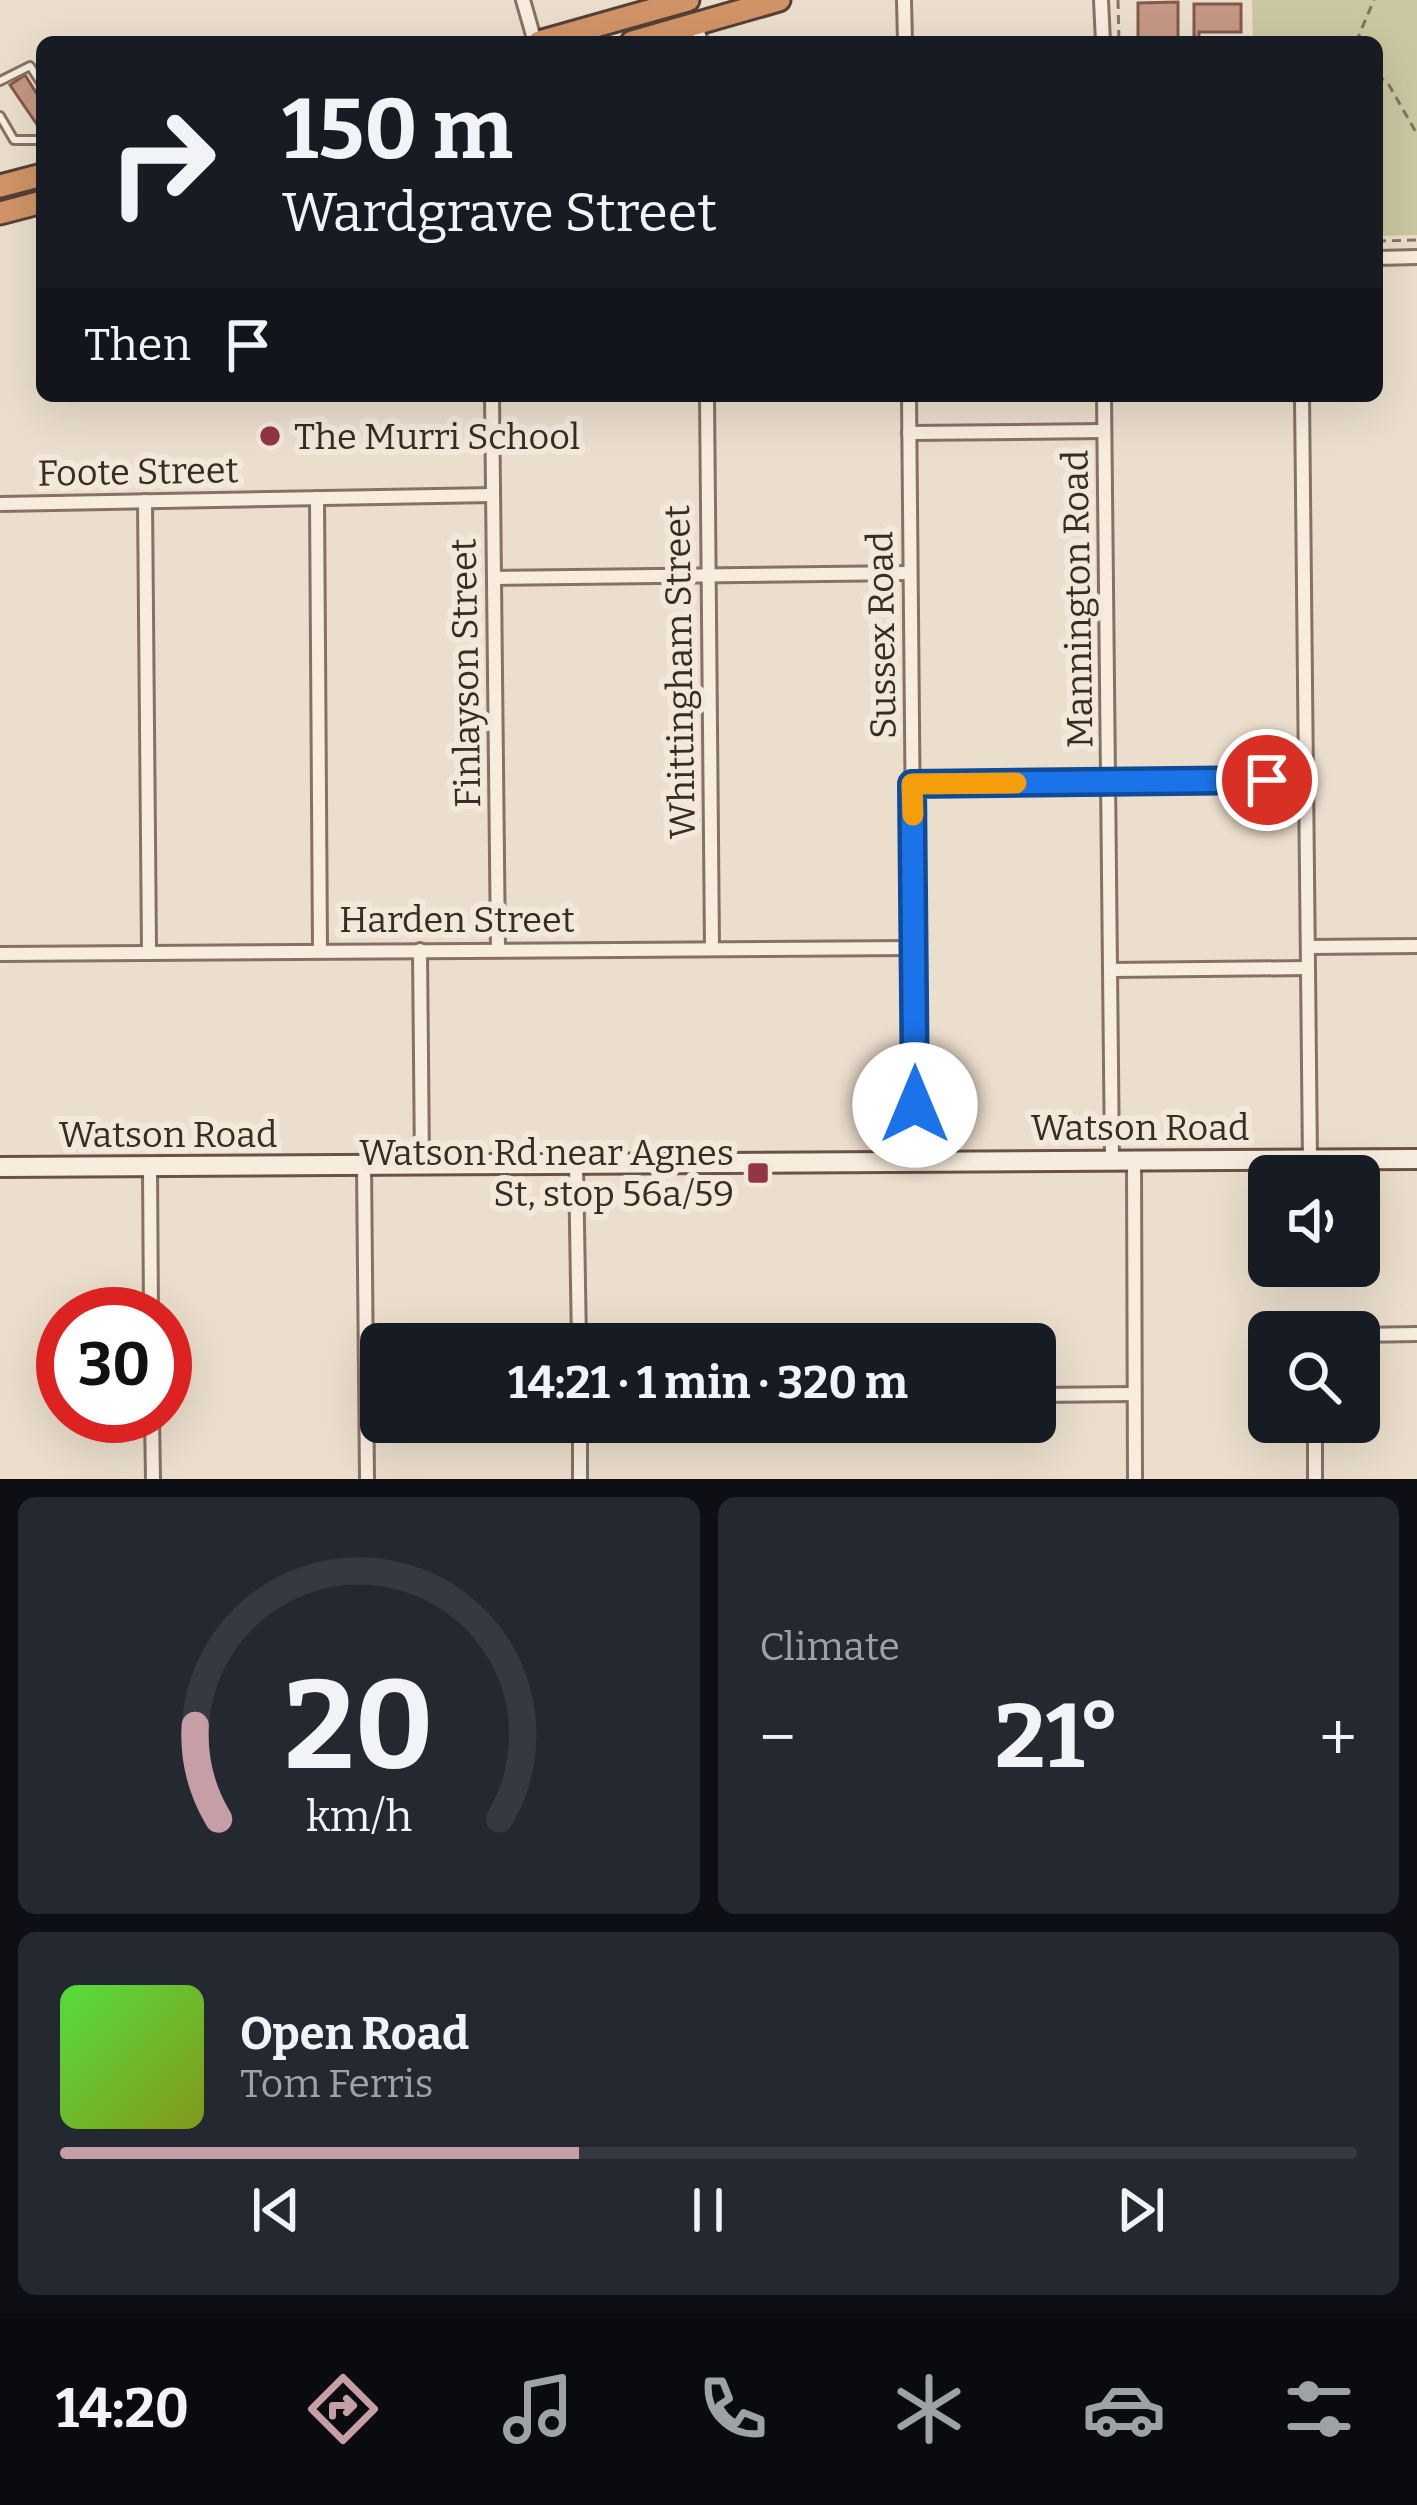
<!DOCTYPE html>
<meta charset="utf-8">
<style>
:root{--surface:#171b24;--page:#242831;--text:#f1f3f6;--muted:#9ea1a6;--line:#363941;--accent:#c69ea6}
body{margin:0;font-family:Bitter,serif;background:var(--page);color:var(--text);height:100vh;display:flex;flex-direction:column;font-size:45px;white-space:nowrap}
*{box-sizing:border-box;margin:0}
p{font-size:39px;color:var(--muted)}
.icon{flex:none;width:66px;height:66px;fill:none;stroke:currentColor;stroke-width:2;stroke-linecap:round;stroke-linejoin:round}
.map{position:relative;height:1479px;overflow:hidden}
.details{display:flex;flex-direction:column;gap:18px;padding:18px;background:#0d0f14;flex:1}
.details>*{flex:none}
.hud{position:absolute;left:36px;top:36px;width:1347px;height:366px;border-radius:18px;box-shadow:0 12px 48px #0002;background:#171b24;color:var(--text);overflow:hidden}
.controls{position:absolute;left:1248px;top:1155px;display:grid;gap:24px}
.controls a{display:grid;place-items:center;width:132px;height:132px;border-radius:18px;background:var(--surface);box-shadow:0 12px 48px #0002;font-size:60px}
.speed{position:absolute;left:36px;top:1287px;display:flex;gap:24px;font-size:60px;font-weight:700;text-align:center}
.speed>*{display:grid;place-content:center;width:156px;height:156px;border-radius:50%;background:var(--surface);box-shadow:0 12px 48px #0002;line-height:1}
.speed .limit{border:18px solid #d22;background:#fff;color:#111}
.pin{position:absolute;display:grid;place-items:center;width:102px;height:102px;color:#fff;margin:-51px;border:6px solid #fff;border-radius:50%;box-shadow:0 3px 12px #0007}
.me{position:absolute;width:132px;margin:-66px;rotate:0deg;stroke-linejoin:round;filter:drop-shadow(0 0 9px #0008)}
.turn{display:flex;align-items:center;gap:42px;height:252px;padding:0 48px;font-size:54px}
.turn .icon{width:156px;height:156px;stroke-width:2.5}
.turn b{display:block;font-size:84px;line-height:102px}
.then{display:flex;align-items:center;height:114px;padding:0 48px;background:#0003;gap:24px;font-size:45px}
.big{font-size:90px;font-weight:700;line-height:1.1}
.details .tile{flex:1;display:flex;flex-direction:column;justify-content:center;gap:18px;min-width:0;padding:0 42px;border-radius:18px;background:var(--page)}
.details .dial{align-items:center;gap:0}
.dial svg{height:312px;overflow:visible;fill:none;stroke:var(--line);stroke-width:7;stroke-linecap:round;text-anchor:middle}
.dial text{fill:var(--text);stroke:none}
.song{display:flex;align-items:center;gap:36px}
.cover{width:144px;height:144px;border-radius:18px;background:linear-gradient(135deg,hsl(110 70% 55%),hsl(70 70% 35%))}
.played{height:12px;border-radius:6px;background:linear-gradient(90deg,var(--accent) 40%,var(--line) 40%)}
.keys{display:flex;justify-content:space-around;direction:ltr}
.heat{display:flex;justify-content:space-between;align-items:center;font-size:66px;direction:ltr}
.details .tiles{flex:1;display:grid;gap:18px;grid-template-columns:1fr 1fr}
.tile:last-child{grid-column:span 2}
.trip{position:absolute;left:360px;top:1323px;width:696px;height:120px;border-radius:18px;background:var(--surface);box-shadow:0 12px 48px #0002;font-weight:700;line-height:120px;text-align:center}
.tabs{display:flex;height:192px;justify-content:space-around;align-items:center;background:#090b0e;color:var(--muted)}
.tabs .icon{width:84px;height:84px}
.tabs .on{color:var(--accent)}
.tabs b{font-size:54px;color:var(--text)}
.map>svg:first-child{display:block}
.green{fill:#c9c8a1}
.building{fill:#c69886;stroke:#84594a;stroke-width:3}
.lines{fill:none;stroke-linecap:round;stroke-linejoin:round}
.lane-casing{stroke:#877162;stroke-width:12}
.street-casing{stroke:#877162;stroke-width:18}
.secondary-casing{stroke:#6a5244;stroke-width:24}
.highway-casing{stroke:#564035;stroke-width:27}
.path{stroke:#877162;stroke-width:3;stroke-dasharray:9 6;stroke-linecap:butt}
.lane{stroke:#f7eddf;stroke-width:6}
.street{stroke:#f7eddf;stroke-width:12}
.secondary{stroke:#f7eddf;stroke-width:18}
.highway{stroke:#d19467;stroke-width:21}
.route-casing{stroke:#114b97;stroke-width:30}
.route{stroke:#1a73e8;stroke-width:21}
.slow{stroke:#f59e0b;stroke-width:21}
.poi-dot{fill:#913744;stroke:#f3e9db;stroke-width:4.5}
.labels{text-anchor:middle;stroke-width:12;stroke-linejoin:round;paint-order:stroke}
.poi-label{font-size:36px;fill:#3a2b23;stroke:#f3e9db;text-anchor:start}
.street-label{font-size:36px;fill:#3a2b23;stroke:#f3e9db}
</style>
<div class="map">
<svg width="1417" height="1479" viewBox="0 0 1417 1479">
<rect width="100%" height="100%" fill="#ebdecc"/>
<path class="green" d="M 1252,0 L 1417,0 L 1417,235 L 1377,236 L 1377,42 L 1253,42 Z"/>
<g class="building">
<path d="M 1178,2 L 1178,42 L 1138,42 L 1138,3 Z"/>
<path d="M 1194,4 L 1241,4 L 1241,32 L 1199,32 L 1199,42 L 1194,42 Z"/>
<path d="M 25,75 L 37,94 L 42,90 L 42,132 L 10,85 Z"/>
</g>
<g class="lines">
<defs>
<g id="lane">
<path d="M 0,81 L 30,66 L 42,84"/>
<path d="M 0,116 L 14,140 L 42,140"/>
</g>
<g id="street">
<path d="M 523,0 L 535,42"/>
<path d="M 904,0 L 905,42"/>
<path d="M 1101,0 L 1103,42"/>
<path d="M 696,24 L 701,42"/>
<path d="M 1377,258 L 1417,257"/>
<path d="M 492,396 L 498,950"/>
<path d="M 707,396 L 712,948"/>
<path d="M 909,396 L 916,1161"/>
<path d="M 1104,396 L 1112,1160"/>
<path d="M 1302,396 L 1310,1160"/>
<path d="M 909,433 L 1104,431"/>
<path d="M 317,498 L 320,949"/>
<path d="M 145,501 L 149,950"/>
<path d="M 0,504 L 493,495"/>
<path d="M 495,578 L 910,573"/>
<path d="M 912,784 L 1306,780"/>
<path d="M 1308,947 L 1417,946"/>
<path d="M 420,950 L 422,1165"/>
<path d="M 0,954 L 914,948"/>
<path d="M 1111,970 L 1308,968"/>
<path d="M 1134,1160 L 1135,1479"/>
<path d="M 576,1164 L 579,1344"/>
<path d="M 364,1166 L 367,1479"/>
<path d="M 150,1168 L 151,1314"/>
<path d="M 1359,1335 L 1417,1334"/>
<path d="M 1035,1395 L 1134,1394"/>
<path d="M 152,1416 L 153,1479"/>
<path d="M 1315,1422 L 1315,1479"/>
<path d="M 580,1479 L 580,1422"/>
</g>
<path id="secondary" d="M 0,1167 L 1417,1159"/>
<g id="highway">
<path d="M 539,42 L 688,0"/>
<path d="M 632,42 L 779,0"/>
<path d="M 0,186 L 42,175"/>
<path d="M 0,213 L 42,202"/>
</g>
</defs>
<use href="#lane" class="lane-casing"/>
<use href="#street" class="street-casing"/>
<use href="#secondary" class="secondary-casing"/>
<use href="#highway" class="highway-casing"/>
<g class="path">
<path d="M 1118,0 L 1119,42"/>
<path d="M 1356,42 L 1374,0"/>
<path d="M 1377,74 L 1389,85 L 1417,134"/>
<path d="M 1377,241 L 1417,240"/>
</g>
<use href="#lane" class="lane"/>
<use href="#street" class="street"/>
<use href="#secondary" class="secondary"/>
<use href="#highway" class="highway"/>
</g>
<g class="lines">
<defs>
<path id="route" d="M 915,1105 L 912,784 L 1267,780"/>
</defs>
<use href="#route" class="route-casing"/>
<use href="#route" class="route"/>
<path class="slow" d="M 913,815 L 912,784 L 1016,783"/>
</g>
<g class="poi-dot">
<circle cx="270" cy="436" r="12"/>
<rect x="746" y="1161" width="24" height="24" rx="6"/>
</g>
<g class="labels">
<g class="poi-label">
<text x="294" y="449">The Murri School</text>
<text x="734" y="1165" text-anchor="end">Watson Rd near Agnes<tspan x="734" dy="41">St, stop 56a/59</tspan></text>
</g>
<g class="street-label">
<text transform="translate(138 471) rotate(-1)" y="13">Foote Street</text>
<text transform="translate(1077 599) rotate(-91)" y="13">Mannington Road</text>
<text transform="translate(881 635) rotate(-91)" y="13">Sussex Road</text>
<text transform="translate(679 672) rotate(-91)" y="13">Whittingham Street</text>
<text transform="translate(465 673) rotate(-91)" y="13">Finlayson Street</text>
<text x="457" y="932">Harden Street</text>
<text x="1140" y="1140">Watson Road</text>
<text x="168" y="1147">Watson Road</text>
</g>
</g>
</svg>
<div class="controls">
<a><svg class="icon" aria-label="sound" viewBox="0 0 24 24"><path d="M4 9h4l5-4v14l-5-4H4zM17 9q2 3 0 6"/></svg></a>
<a><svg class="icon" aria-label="search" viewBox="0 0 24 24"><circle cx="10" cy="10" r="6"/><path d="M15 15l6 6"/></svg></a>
</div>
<div class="speed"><div class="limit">30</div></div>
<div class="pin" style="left:1267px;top:780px;background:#d93025"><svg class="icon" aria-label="arrive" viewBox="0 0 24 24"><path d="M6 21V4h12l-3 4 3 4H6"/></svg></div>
<svg class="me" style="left:915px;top:1105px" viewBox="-20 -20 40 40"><circle r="19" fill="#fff"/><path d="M0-13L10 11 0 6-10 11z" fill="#1a73e8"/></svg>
<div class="trip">14:21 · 1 min · 320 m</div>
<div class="hud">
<div class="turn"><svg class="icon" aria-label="right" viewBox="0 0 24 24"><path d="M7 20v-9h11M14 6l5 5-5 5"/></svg><div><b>150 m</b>Wardgrave Street</div></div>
<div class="then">Then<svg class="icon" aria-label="arrive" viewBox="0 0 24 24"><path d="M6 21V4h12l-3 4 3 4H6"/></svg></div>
</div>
</div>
<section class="details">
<div class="tiles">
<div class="tile dial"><svg viewBox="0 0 100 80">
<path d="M14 69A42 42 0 1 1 86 69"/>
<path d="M14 69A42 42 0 0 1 8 45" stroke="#c69ea6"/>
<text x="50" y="56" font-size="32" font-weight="700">20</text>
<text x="50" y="72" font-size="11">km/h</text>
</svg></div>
<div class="tile"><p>Climate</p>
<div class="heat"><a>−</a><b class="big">21°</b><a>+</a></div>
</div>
<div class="tile">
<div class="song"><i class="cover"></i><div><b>Open Road</b><p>Tom Ferris</p></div></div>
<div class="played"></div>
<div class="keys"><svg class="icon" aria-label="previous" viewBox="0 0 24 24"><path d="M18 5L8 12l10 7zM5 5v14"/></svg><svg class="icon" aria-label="pause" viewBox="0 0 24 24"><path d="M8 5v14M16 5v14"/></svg><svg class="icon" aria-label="next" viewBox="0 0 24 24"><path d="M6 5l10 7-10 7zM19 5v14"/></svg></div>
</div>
</div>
</section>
<nav class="tabs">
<b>14:20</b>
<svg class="icon on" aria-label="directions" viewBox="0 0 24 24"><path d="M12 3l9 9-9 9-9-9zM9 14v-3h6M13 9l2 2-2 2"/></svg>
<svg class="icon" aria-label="music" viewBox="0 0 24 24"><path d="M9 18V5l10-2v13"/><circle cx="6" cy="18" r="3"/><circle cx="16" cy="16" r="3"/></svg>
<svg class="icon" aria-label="phone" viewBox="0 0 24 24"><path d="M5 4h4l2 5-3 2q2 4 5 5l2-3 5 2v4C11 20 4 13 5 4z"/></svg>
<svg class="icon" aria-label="climate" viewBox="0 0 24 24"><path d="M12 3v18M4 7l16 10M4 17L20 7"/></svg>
<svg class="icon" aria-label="car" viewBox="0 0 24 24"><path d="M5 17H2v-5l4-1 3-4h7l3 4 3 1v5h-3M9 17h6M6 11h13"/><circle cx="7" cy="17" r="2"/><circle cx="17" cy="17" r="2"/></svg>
<svg class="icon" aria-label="filters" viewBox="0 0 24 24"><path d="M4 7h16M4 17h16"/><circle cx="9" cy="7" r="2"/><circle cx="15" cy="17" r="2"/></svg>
</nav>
